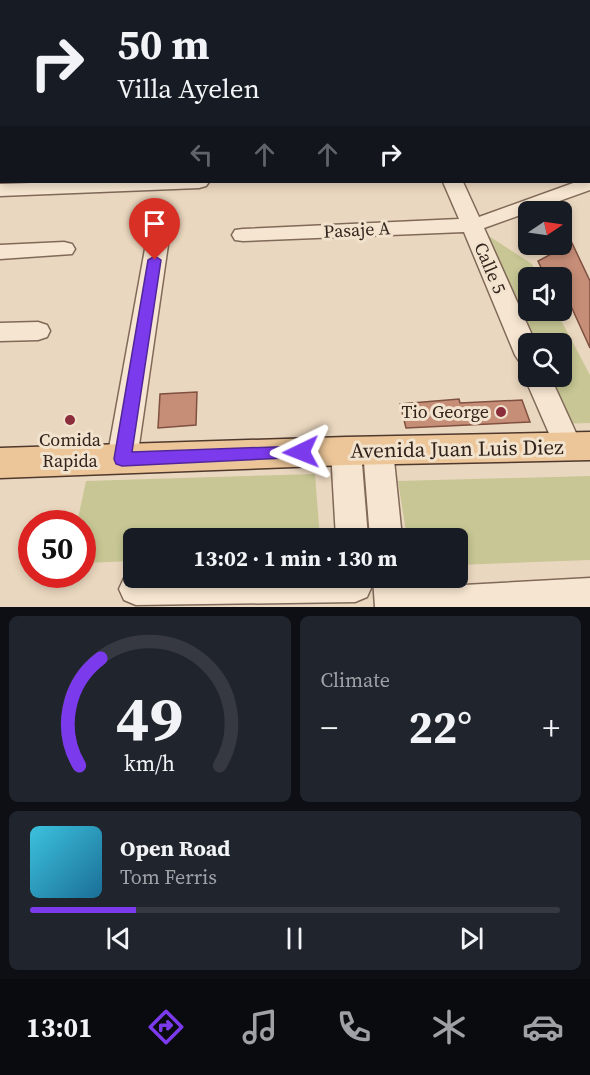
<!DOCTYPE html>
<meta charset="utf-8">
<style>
:root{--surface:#171b24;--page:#20242c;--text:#f1f3f6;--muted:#9ea1a6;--line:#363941;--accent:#7c3aed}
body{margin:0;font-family:"Source Serif 4",serif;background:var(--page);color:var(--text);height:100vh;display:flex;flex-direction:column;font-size:22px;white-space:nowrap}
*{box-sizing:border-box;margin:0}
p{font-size:20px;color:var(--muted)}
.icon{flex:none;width:33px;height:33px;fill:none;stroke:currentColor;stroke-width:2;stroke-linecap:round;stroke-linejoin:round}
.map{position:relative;height:607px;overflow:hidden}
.details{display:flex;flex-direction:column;gap:9px;padding:9px;background:#0d0f14;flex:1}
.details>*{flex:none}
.guide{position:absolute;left:0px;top:0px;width:591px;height:183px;box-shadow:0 3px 9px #0003;background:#171b24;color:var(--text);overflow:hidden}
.needle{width:39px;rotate:77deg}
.tools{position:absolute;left:518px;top:201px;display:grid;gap:12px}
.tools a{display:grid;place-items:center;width:54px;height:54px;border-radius:9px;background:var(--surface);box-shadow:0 3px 9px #0003;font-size:30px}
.speed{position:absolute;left:18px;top:510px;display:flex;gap:12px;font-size:30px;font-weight:700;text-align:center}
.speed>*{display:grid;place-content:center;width:78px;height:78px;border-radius:50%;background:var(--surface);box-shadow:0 3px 9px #0003;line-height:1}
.speed .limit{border:9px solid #d22;background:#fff;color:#111}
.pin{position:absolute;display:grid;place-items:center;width:51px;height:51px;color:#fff;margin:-62px -26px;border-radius:50% 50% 50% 0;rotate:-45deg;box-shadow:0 0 6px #0007}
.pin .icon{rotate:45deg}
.me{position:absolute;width:66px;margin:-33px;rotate:268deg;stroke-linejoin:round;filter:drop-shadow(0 0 4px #0008)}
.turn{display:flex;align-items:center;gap:21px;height:126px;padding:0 18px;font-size:27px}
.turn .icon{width:78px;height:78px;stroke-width:2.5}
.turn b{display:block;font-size:42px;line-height:51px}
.lanes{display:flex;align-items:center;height:57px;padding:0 18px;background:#0003;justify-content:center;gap:30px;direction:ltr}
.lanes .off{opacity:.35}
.big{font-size:45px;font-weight:700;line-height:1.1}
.details .card{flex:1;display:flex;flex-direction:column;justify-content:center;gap:9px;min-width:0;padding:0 21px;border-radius:9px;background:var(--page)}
.details .dial{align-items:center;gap:0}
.dial svg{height:156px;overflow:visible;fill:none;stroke:var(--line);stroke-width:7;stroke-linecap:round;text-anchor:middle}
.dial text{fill:var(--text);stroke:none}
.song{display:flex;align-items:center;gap:18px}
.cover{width:72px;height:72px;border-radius:9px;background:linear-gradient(135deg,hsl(190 70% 55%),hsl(200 70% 35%))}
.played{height:6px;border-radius:3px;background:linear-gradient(90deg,var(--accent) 20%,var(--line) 20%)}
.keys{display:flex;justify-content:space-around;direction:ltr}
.heat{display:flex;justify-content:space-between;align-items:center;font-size:33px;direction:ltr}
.details .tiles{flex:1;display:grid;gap:9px;grid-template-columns:1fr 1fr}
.card:last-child{grid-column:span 2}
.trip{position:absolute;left:123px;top:528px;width:345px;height:60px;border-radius:9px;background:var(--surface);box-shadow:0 3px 9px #0003;font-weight:700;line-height:60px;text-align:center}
.tab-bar{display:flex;height:96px;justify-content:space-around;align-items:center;background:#090b0e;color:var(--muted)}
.tab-bar .icon{width:42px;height:42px}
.tab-bar .on{color:var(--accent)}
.tab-bar b{font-size:27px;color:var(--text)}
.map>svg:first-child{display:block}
.green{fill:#c7c694}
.building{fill:#c68d77;stroke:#7f5140;stroke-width:1.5}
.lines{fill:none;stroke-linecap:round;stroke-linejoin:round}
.minor-casing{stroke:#816959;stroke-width:3}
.major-casing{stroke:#4f382d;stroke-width:3}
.minor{fill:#f6e6d1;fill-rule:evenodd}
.major{fill:#ecc698;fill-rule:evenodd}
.route{fill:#7c3aed;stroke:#51269a;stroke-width:1.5}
.poi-dot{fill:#8c2d3b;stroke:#f2e3ce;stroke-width:2}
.labels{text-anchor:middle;stroke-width:6;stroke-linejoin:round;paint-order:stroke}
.street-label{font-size:18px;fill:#32241c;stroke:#f2e3ce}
.poi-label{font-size:18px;fill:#32241c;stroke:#f2e3ce;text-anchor:end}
.near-street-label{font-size:21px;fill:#32241c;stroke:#f2e3ce}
</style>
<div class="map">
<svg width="590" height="607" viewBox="0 0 590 607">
<rect width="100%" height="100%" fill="#ead7bf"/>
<g class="green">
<path d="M 484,233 L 532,264 L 539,277 L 528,278 L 528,310 L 556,311 L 590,375 L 590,423 L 557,424 L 539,377 L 561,376 L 561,344 L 528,344 Z"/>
<path d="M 315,474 L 320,538 L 134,538 L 133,561 L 83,563 L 82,524 L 77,523 L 86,481 Z"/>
<path d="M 590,476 L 590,560 L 458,565 L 458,538 L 407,538 L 398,481 Z"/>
</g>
<g class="building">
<path d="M 572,243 L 590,281 L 590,348 L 561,284 L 561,278 L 557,274 L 544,274 L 538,261 Z"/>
<path d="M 197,392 L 196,425 L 158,428 L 160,394 Z"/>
<path d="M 459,399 L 460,403 L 522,400 L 530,422 L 406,428 L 400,404 Z"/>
</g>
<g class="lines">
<defs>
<g id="minor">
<path d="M 0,0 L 7,2 L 2,2 L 2,8 Z"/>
<path d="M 26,0 L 40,0 L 25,2 Z"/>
<path d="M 73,0 L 145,0 L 72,2 Z"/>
<path d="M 372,0 L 386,0 L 387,2 L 373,2 Z"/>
<path d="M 551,0 L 565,0 L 566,2 L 552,2 Z"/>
<rect x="0" y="27" width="2" height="8"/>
<path d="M 2,63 L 2,75 L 0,76 L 0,64 Z"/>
<rect x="0" y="90" width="2" height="10"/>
<rect x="0" y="134" width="2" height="10"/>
<path d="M 590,177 L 590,190 L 484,228 L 536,344 L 528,344 L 528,364 L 519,361 L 515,355 L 464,232 L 243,241 L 235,240 L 232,235 L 235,230 L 243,229 L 459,219 L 443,182 L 463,182 L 479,217 L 576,182 L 590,182 Z"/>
<path d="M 62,182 L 209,182 L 206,186 L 199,188 L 0,196 L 0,184 Z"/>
<path d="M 158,231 L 166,233 L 169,238 L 137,459 L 132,467 L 122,471 L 112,467 L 107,459 L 147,238 L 150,233 Z"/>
<path d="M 64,242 L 72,244 L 75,249 L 72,254 L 0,259 L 0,245 Z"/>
<path d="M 38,322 L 47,325 L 50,331 L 47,337 L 38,340 L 0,341 L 0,323 Z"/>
<path d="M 528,369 L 528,376 L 550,376 L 582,446 L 578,454 L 568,457 L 558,454 L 524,376 Z"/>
<path d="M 378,438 L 388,442 L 393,450 L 402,538 L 370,538 L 363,450 L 368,442 Z"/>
<path d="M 346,439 L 356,443 L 361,451 L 368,538 L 336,538 L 331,451 L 336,443 Z"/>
<path d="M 134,574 L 134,578 L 368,578 L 372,586 L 367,597 L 355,602 L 136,605 L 124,600 L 119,589 L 124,578 Z"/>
<path d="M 373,578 L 407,578 L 408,588 L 590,578 L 590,607 L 375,607 Z"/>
</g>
<path id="major" d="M 590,432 L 590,460 L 346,465 L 0,478 L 0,448 L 346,437 Z"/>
</defs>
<use href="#minor" class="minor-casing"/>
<use href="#major" class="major-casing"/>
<use href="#minor" class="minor"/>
<use href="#major" class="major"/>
</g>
<path class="route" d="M 155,256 L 161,260 L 132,452 L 301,446 L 307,448 L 309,452 L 307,457 L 122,466 L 116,464 L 114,459 L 148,260 Z"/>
<g class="poi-dot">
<circle cx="501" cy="412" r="6"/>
<circle cx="70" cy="420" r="6"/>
</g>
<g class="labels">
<g class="street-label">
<text transform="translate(357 230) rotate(-3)" y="6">Pasaje A</text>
<text transform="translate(490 268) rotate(67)" y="6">Calle 5</text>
</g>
<g class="poi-label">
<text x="489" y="418">Tio George</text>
<text x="70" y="446" text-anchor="middle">Comida<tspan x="70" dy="21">Rapida</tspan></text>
</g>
<g class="near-street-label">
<text transform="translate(457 449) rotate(-1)" y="7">Avenida Juan Luis Diez</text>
</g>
</g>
</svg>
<div class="tools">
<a><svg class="needle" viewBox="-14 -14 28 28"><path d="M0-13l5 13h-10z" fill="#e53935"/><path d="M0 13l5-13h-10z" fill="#9ea1a6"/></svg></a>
<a><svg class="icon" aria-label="sound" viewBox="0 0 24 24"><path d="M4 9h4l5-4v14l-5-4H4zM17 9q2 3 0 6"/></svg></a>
<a><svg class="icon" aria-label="search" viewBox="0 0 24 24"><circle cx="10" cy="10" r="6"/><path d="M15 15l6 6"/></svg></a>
</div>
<div class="speed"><div class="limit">50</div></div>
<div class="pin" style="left:155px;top:260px;background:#d93025"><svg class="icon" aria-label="arrive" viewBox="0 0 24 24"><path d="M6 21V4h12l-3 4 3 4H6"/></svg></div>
<svg class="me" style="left:301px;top:452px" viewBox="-20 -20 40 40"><path d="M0-17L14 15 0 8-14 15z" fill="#7c3aed" stroke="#fff" stroke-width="4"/></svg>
<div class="trip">13:02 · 1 min · 130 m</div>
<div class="guide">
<div class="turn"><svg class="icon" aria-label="right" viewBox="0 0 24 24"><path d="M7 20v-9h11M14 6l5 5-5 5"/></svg><div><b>50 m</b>Villa Ayelen</div></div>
<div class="lanes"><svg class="icon off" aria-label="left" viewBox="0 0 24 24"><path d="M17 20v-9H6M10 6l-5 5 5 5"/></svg><svg class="icon off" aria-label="ahead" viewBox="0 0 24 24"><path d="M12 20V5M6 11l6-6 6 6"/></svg><svg class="icon off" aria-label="ahead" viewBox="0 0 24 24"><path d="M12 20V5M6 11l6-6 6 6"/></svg><svg class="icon" aria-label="right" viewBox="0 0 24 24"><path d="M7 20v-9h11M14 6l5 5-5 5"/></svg></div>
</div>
</div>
<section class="details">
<div class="tiles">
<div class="card dial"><svg viewBox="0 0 100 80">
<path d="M14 69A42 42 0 1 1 86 69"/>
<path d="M14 69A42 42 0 0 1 25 14" stroke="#7c3aed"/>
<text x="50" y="56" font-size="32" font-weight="700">49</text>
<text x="50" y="72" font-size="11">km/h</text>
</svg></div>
<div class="card"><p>Climate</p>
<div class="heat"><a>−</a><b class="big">22°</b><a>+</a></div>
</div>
<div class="card">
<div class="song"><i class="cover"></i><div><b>Open Road</b><p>Tom Ferris</p></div></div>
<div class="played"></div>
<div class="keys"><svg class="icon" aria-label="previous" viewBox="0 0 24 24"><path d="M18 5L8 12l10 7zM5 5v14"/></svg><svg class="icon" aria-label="pause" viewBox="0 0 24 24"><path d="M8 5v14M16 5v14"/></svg><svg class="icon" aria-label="next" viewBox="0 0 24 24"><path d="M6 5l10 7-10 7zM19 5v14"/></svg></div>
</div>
</div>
</section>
<nav class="tab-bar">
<b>13:01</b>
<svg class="icon on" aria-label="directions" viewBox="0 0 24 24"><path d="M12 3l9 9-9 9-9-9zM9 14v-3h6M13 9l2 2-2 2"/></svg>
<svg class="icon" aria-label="music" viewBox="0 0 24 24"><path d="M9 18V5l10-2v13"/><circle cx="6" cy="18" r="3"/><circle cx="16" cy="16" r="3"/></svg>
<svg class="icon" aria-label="phone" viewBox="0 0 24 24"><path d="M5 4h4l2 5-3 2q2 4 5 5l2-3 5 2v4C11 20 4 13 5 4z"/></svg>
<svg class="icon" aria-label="climate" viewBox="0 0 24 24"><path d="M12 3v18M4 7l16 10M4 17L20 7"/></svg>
<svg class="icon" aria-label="car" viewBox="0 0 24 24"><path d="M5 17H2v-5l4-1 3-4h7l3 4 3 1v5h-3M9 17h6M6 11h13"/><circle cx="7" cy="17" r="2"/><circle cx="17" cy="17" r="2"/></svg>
</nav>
